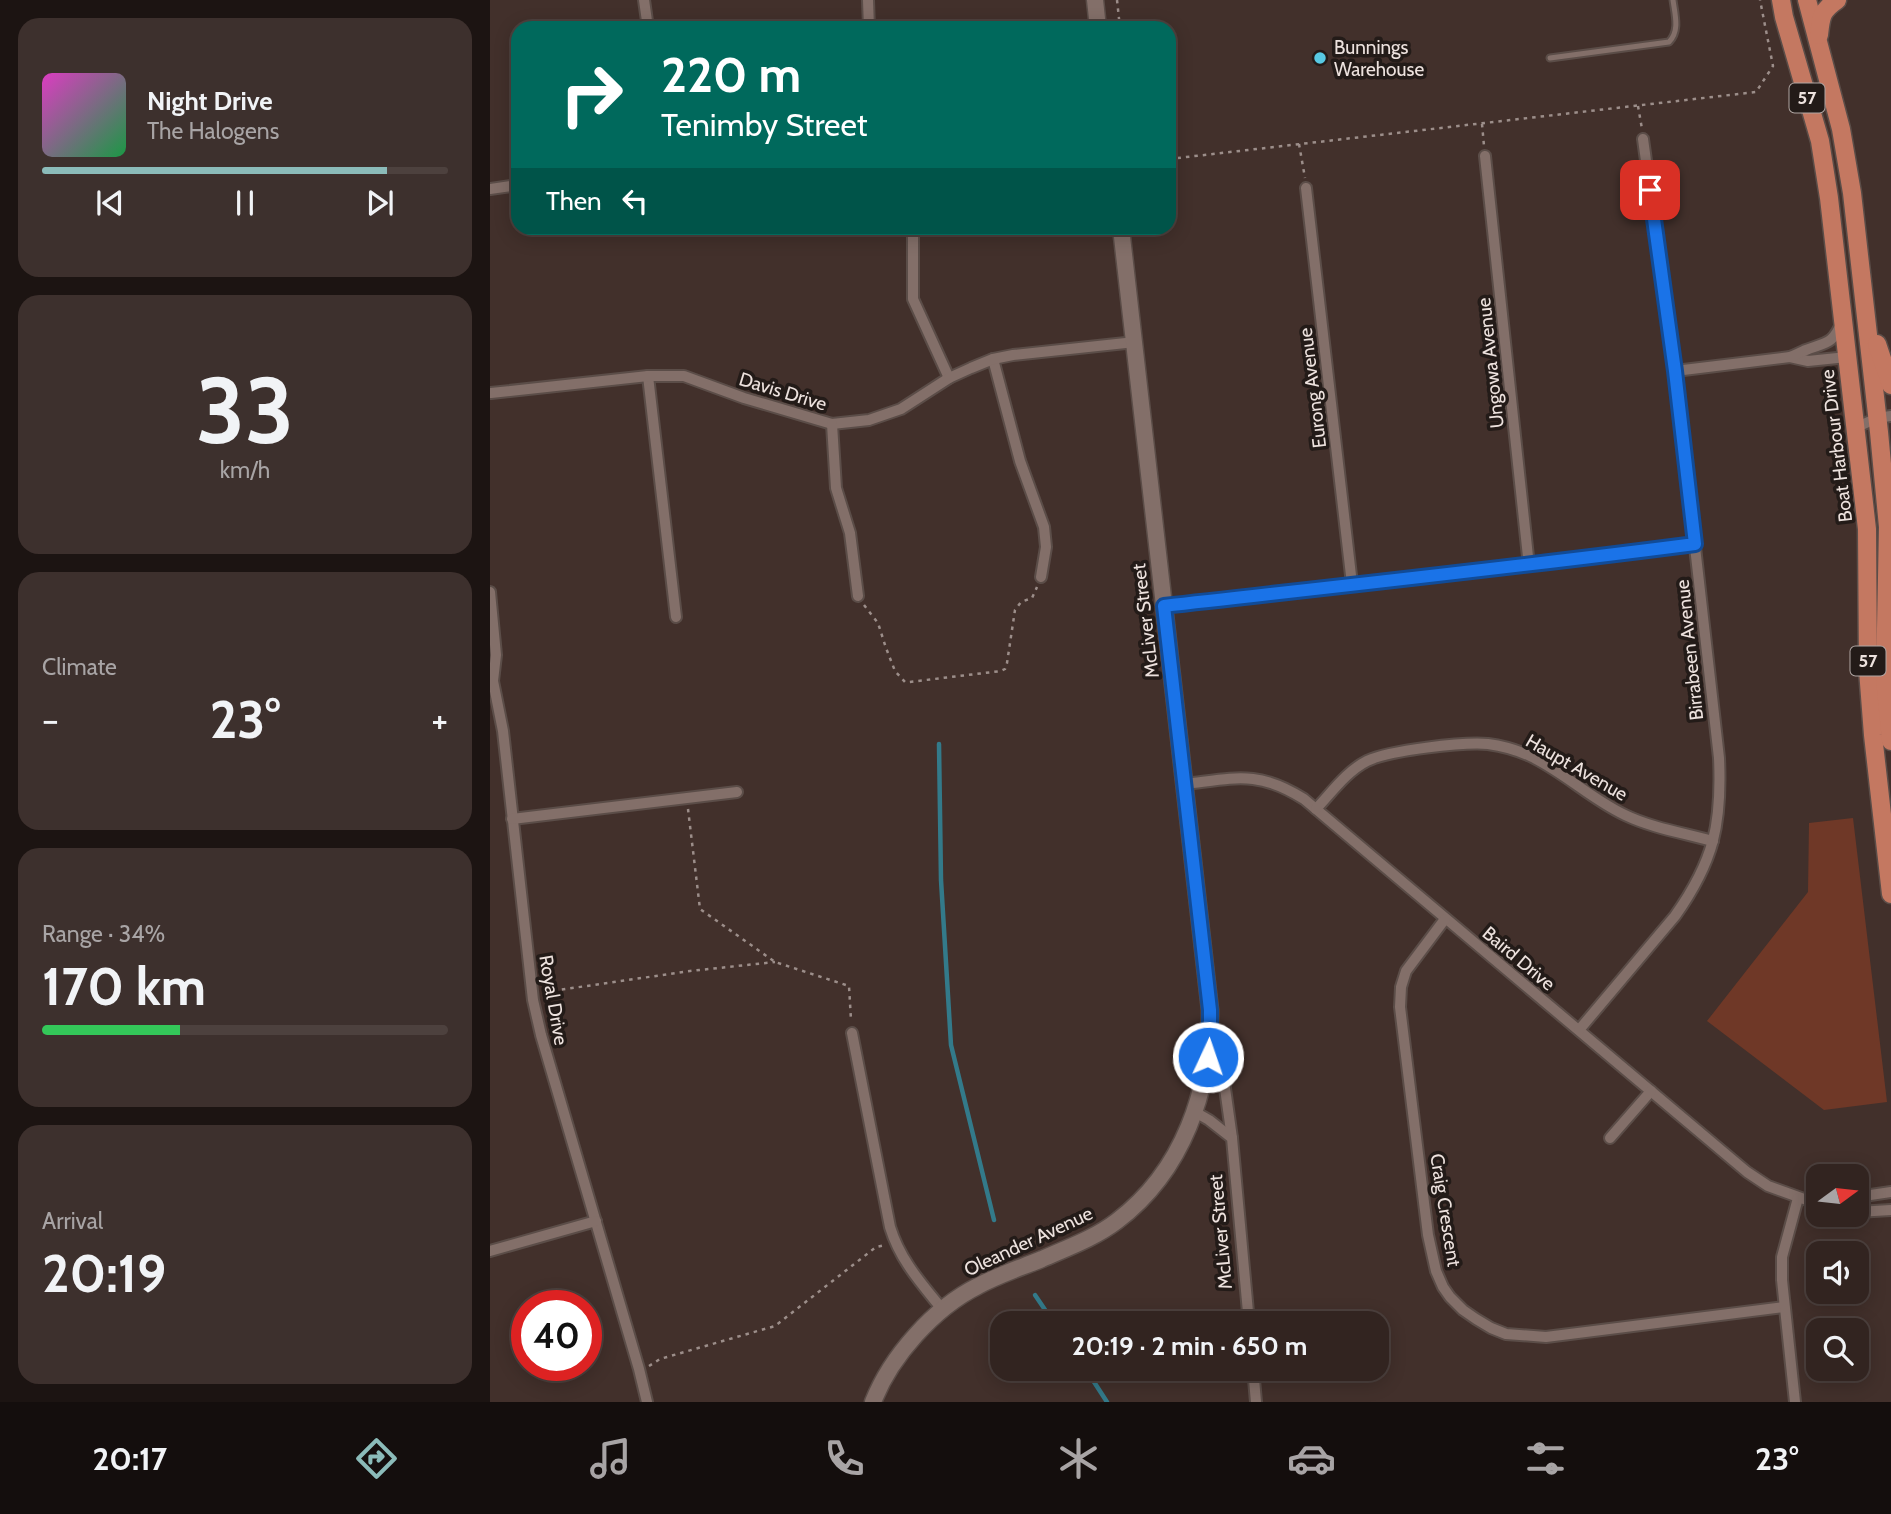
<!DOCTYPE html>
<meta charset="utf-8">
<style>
:root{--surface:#322420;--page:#3d302d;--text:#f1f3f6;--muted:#a8a4a5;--line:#4d413e;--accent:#8bbbb9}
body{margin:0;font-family:Cabin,sans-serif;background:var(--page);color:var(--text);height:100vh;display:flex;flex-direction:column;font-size:26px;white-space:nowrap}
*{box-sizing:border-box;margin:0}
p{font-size:23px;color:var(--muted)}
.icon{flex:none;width:38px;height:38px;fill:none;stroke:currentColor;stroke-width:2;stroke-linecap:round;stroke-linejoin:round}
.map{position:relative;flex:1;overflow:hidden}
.sheet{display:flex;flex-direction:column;gap:18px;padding:18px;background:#1c1412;width:490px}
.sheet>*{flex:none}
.hud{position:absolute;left:21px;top:21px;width:665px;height:214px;border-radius:21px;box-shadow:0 4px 18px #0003,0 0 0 2px var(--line);background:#00695c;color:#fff;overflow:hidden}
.needle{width:46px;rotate:75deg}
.tools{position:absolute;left:1316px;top:1164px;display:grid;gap:14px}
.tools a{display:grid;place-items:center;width:63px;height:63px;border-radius:14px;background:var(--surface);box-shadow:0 4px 18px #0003,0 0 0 2px var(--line);font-size:35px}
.speed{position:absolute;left:21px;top:1290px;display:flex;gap:14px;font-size:35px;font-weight:700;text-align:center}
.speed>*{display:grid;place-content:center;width:91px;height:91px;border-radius:50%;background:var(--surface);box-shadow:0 4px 18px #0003,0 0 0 2px var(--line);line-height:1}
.speed .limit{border:10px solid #d22;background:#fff;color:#111}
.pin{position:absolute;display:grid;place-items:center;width:60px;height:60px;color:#fff;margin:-30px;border-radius:14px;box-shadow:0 4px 10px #0006}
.me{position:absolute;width:77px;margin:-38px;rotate:3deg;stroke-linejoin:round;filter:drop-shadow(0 0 5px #0008)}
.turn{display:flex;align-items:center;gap:24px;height:147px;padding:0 35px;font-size:32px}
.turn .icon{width:91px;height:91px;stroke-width:2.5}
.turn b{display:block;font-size:49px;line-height:60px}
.then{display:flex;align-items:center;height:66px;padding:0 35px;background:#0003;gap:14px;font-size:26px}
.big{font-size:52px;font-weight:800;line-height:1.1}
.sheet .tile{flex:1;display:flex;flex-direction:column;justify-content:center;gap:10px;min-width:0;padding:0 24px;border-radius:21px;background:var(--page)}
.sheet .dial{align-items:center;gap:0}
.dial b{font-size:91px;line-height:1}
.song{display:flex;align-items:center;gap:21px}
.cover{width:84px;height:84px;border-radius:10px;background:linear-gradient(135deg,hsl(310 70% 55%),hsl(140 70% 35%))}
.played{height:7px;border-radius:4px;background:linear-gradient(90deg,var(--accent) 85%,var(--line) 85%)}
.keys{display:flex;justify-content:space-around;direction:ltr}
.heat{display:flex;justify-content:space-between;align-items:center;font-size:38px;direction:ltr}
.charge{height:10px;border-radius:5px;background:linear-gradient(90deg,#34c759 34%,var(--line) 0)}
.trip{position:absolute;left:500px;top:1311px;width:399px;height:70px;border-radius:21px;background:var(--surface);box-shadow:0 4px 18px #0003,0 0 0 2px var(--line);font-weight:800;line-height:70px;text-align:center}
.dock{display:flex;height:112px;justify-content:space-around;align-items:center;background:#140e0d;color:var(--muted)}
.dock .icon{width:49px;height:49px}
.dock .selected{color:var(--accent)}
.dock b{font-size:32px;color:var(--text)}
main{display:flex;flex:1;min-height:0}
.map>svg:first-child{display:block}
.green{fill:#6f3827}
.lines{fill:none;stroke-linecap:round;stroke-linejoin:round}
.stream{stroke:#337a8a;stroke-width:4.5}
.lane-casing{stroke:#5b4d48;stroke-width:9}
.street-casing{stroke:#5b4d48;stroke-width:14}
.secondary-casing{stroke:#5b4d48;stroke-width:19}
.primary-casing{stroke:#5b4d48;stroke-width:21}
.path{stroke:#9c8e8a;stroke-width:2.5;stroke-dasharray:3.5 5;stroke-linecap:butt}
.lane{stroke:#836f69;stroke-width:5}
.street{stroke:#836f69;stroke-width:10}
.secondary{stroke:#836f69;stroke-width:16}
.primary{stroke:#c47861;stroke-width:18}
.route-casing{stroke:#114b97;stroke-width:18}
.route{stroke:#1a73e8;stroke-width:12}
.poi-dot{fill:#58c9e3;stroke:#231b18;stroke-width:2.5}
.labels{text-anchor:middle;stroke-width:7;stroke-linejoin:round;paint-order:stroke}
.shield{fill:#231b18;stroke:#b0a6a3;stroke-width:2}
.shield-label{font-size:18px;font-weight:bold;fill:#ede2de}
.poi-label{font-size:19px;fill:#ede2de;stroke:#231b18;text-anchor:start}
.street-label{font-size:19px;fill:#ede2de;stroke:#231b18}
</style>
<main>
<section class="sheet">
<div class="tile">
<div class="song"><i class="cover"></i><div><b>Night Drive</b><p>The Halogens</p></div></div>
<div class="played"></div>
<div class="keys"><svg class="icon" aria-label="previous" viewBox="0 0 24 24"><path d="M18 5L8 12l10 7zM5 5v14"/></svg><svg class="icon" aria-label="pause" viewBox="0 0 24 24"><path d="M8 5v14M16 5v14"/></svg><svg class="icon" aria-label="next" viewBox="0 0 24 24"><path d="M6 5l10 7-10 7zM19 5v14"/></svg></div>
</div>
<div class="tile dial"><b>33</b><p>km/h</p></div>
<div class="tile"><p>Climate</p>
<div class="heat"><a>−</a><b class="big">23°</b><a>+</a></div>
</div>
<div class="tile"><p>Range · 34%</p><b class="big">170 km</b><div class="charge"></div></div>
<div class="tile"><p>Arrival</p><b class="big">20:19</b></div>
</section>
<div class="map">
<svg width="1401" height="1402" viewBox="0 0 1401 1402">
<rect width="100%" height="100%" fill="#42302b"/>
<path class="green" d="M 1363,818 L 1397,1102 L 1334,1110 L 1217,1021 L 1318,892 L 1319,823 Z"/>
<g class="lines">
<g class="stream">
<path d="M 449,744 L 451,880 L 461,1045 L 504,1220"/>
<path d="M 545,1295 L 564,1323"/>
<path d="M 595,1368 L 617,1402"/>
</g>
<defs>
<path id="lane" d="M 1060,58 L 1179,42 C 1190,31 1185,15 1183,0"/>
<g id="street">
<path d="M 154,0 L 158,28"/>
<path d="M 378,0 L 379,28"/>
<path d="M 995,156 L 1039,566"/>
<path d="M 816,188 L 862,584"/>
<path d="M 0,189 L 28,185"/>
<path d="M 423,228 L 423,299 L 459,378"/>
<path d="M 1300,357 L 1318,361 L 1357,357"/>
<path d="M 503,359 L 530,461 L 554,527 L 556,547 L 551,577"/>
<path d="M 1185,371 L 1300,357 C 1305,355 1311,352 1316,350 C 1337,342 1343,344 1352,322"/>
<path d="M 158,376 L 186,617"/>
<path d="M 1,393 L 158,376 L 194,376 L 254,398 L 342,424 L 379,420 L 411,409 L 459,378 L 481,368 L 503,359 L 523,355 L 645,342"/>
<path d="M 342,424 L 346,488 L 360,533 L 368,596"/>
<path d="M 1365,428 L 1387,418 L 1401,416"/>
<path d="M 0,592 L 6,655 L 3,681 L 13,731 L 43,1000 L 51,1035 L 149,1369 L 157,1402"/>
<path d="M 674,606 C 851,585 1028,567 1205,544"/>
<path d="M 695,784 C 746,778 768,770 814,799 L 1257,1172 L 1278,1186 L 1328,1204"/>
<path d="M 826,809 C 842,792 857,771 877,761 C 900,750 973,742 998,744 C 1013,746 1027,750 1040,756 C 1074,772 1101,799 1135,815 C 1162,828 1194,833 1223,841"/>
<path d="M 22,819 L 247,792"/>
<path d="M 955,919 L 916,971 L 911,987 L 910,1007 L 938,1235 L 946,1271 L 953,1287 L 960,1297 L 973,1310 L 986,1319 L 1001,1328 L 1016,1334 L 1056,1337 L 1294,1307"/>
<path d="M 724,1030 L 732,1067 L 742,1138"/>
<path d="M 1089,1030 L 1185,916 C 1224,861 1232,824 1229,758 L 1185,371 L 1153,139"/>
<path d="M 362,1033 L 400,1227 C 410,1260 431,1283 452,1309"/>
<path d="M 705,1112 L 719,1120 L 742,1138 L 759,1323"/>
<path d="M 1120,1138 L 1161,1091"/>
<path d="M 1367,1197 L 1401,1192"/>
<path d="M 1367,1212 L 1401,1210"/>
<path d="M 0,1251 L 106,1221"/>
<path d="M 763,1368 L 766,1402"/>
<path d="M 1305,1402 L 1292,1280 L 1292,1257 L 1308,1198"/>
</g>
<g id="secondary">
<path d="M 605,0 L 608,28"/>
<path d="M 383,1402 C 401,1356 444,1308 488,1286 C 508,1275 530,1268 552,1259 C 577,1248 605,1238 627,1221 C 693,1171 721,1090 720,1010 L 631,228"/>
</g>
<g id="primary">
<path d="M 1291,0 L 1294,17 L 1330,141 L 1339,198 L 1377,529 L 1378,670 L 1383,735 L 1401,894"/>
<path d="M 1317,0 L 1351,129 L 1362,193 L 1389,432 L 1398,527 L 1395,679 L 1401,741"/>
<path d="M 1329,35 C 1331,17 1331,11 1347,0"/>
<path d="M 1387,344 L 1401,385"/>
</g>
</defs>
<use href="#lane" class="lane-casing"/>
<use href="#street" class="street-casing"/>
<use href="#secondary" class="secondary-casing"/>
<use href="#primary" class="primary-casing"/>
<g class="path">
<path d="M 627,0 L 630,28"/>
<path d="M 1148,106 L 1152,129"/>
<path d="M 992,124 L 994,146"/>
<path d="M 809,144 L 815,178"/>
<path d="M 679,159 L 1266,92 L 1283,66 L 1270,0"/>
<path d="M 374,605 L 388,623 L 396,648 L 405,671 L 415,682 L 419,682 L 511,671 L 515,669 L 517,663 L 525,610 L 531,602 L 542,598 L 547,587"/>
<path d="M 198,809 L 210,909 L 285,962 L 359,986 L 361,1020"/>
<path d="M 55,992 L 200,971 L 285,962"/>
<path d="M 159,1366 L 170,1359 L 285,1326 L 386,1247 L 395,1245"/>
</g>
<use href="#lane" class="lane"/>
<use href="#street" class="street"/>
<use href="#secondary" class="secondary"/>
<use href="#primary" class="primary"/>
</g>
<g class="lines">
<defs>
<path id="route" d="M 718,1057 L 720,1040 L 720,1010 L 674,606 C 851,586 1028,567 1205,544 L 1185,371 L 1160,190"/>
</defs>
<use href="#route" class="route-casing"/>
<use href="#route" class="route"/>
</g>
<circle class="poi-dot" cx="830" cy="58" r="7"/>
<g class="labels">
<g class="shield">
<rect x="1299.5" y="83.5" width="35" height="29" rx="5"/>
<rect x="1360.5" y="646.5" width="35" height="29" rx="5"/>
</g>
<g class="shield-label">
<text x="1317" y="104">57</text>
<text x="1378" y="667">57</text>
</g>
<g class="poi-label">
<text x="844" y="54">Bunnings<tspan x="844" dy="22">Warehouse</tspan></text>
</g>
<g class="street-label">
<text transform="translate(1000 363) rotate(-96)" y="7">Ungowa Avenue</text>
<text transform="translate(822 388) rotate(-97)" y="7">Eurong Avenue</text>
<text transform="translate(293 391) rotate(17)" y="7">Davis Drive</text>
<text transform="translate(1346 446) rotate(-97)" y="7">Boat Harbour Drive</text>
<text transform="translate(655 621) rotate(-97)" y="7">McLiver Street</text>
<text transform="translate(1199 650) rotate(-96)" y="7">Birrabeen Avenue</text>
<text transform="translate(1087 767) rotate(30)" y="7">Haupt Avenue</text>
<text transform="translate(1029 958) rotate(40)" y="7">Baird Drive</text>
<text transform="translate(64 1000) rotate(80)" y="7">Royal Drive</text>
<text transform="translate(956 1210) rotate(81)" y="7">Craig Crescent</text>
<text transform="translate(730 1232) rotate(-95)" y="7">McLiver Street</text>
<text transform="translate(538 1241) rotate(-25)" y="7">Oleander Avenue</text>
</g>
</g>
</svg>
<div class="tools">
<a><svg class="needle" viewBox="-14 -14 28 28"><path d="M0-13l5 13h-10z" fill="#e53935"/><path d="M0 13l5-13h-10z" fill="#a8a4a5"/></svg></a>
<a><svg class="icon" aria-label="sound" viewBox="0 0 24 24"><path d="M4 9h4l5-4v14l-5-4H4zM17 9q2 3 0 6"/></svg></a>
<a><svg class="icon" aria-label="search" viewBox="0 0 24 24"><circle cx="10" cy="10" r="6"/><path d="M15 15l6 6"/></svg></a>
</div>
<div class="speed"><div class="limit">40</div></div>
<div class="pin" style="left:1160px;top:190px;background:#d93025"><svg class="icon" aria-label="arrive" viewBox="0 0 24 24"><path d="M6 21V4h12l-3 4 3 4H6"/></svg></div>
<svg class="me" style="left:718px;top:1057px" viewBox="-20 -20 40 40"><circle r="17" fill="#1a73e8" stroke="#fff" stroke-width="3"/><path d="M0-11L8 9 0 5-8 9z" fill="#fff"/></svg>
<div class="trip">20:19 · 2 min · 650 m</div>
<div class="hud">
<div class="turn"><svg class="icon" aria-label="right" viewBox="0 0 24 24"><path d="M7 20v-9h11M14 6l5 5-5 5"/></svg><div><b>220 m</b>Tenimby Street</div></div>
<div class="then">Then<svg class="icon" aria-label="left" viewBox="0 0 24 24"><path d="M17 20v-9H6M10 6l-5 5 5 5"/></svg></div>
</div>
</div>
</main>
<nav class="dock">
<b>20:17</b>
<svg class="icon selected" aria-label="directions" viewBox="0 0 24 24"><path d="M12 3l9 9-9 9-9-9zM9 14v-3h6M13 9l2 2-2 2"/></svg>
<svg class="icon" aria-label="music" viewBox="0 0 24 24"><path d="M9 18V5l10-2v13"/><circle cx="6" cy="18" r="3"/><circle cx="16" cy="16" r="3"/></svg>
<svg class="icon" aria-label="phone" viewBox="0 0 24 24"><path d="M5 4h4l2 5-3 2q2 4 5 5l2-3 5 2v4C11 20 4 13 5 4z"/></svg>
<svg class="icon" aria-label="climate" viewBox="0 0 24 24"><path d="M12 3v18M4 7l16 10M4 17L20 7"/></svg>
<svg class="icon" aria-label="car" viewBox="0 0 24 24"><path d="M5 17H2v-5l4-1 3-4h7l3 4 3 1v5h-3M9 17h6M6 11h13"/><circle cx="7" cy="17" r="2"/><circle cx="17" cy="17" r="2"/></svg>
<svg class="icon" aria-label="filters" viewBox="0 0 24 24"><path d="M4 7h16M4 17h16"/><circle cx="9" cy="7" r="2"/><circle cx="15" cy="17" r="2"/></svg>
<b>23°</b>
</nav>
